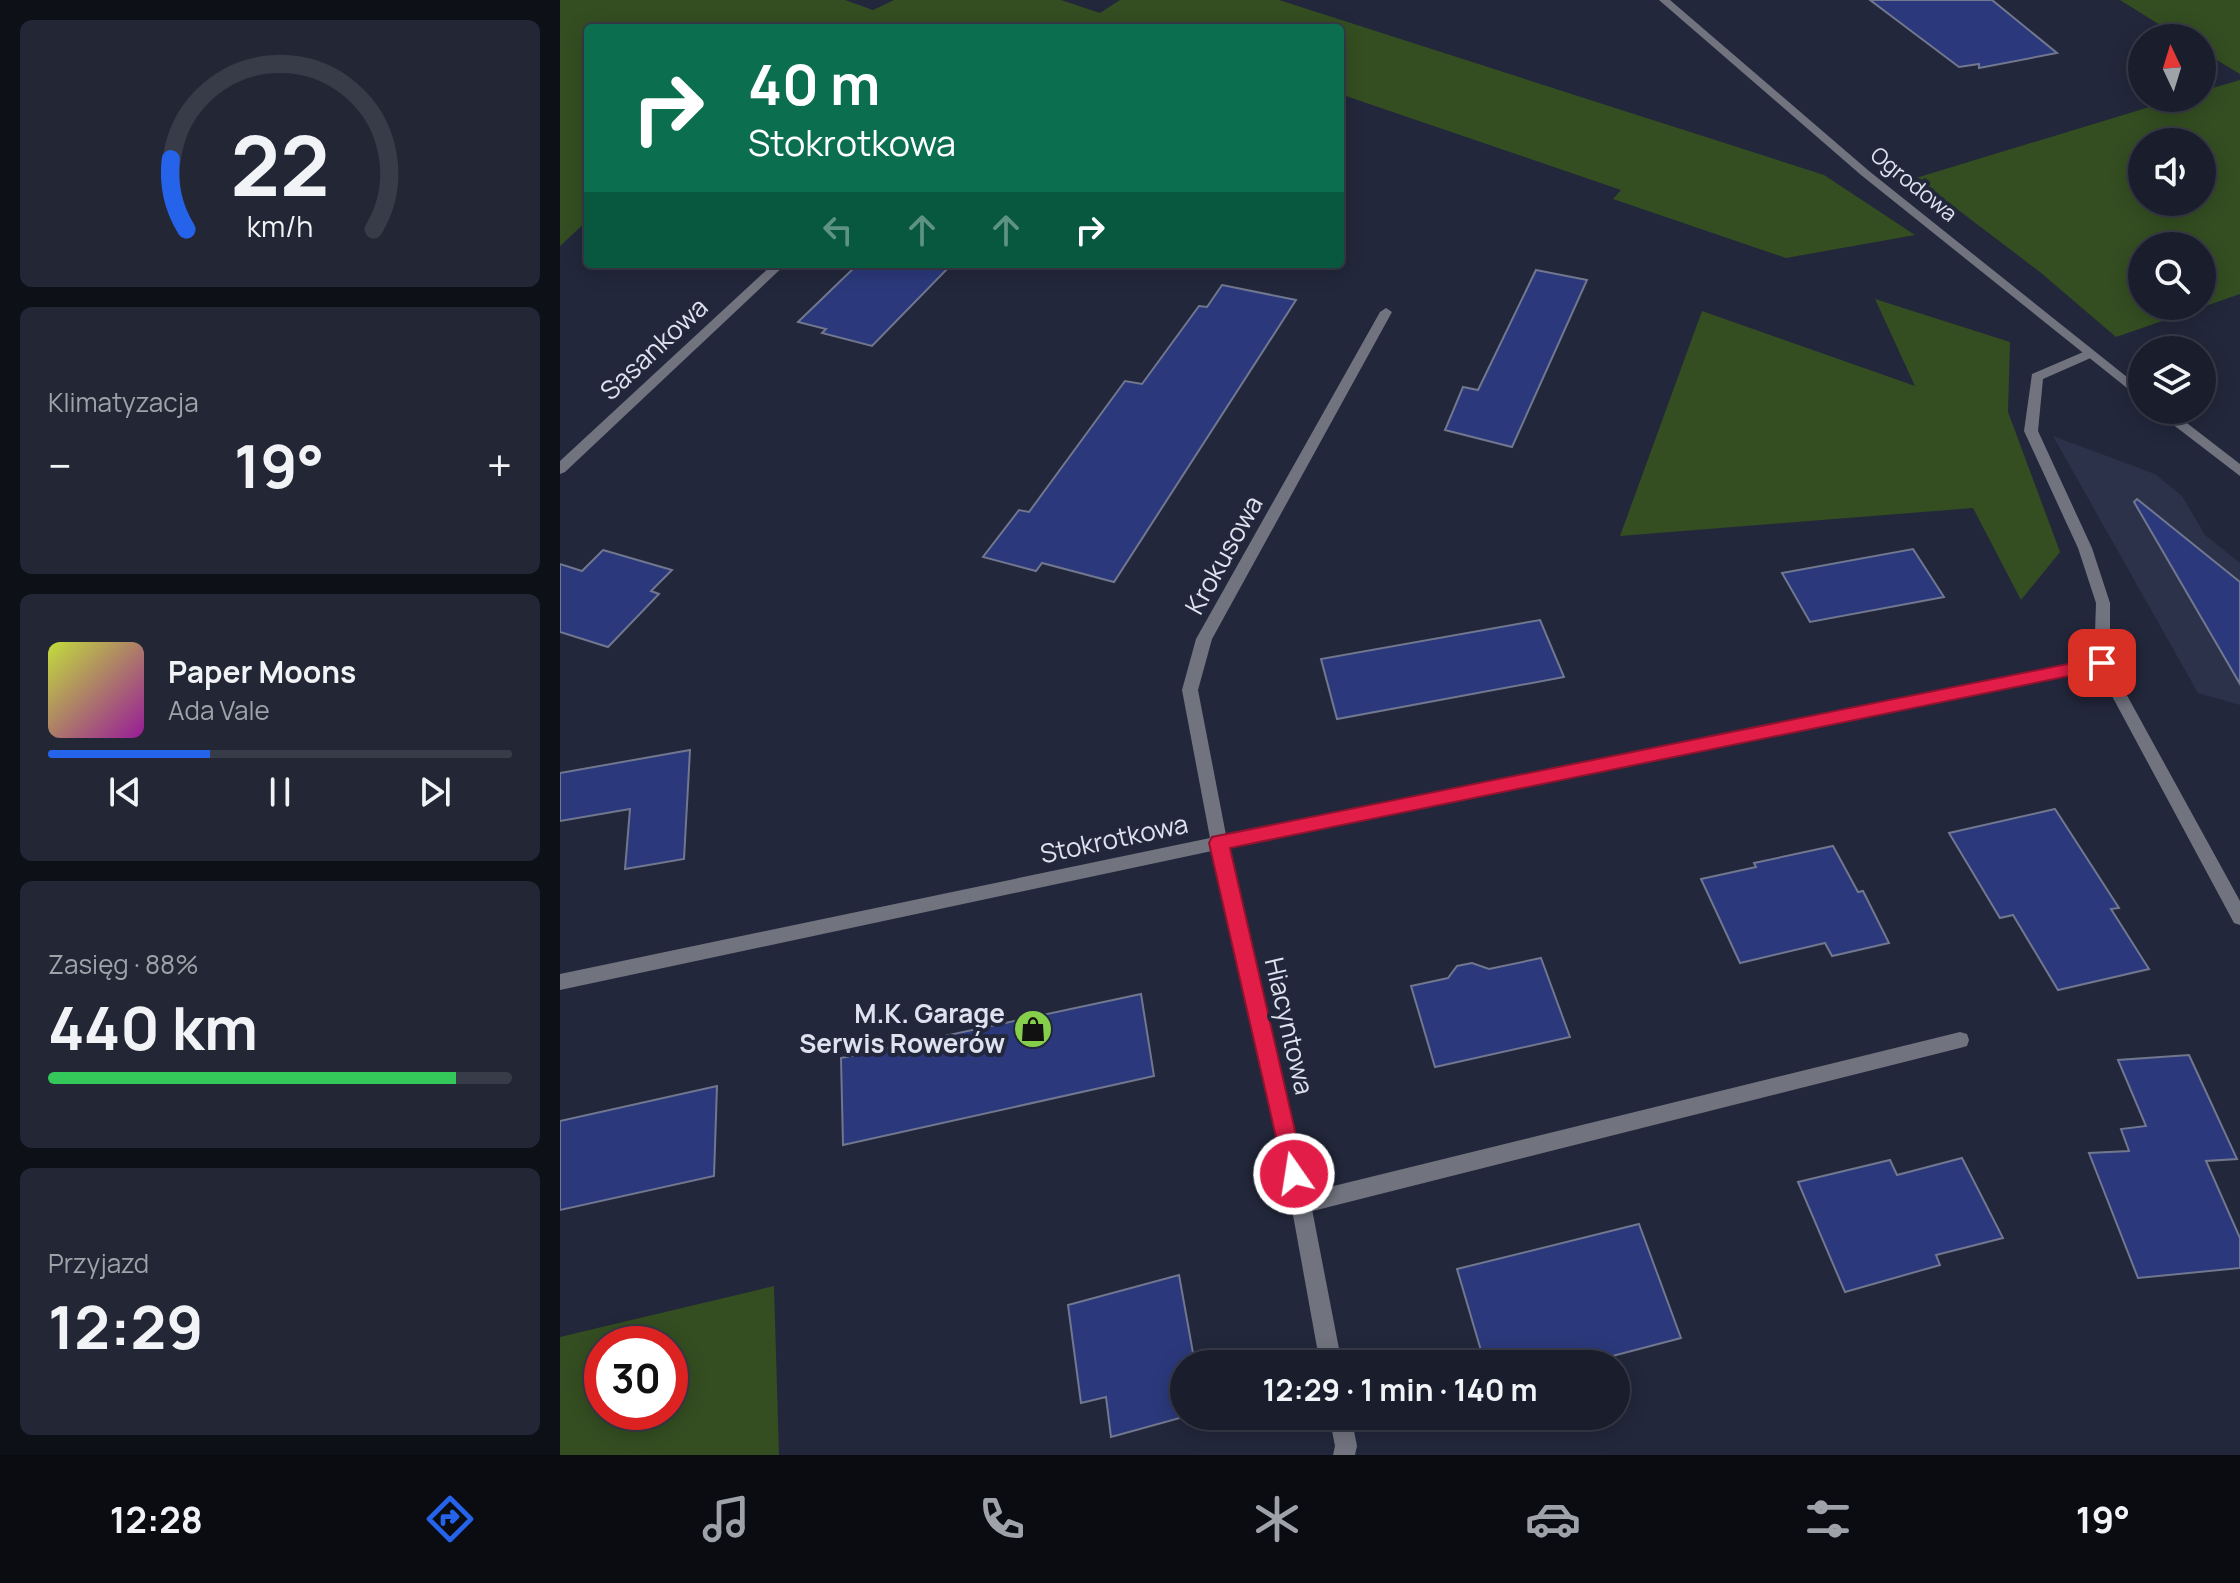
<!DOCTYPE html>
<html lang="pl">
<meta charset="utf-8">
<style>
:root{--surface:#1a1d2c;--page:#232634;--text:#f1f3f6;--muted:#9fa2a9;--line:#383b48;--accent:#2563eb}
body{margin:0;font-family:Manrope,sans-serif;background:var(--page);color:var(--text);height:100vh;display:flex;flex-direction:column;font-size:30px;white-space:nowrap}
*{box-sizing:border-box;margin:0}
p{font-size:26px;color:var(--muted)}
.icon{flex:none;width:44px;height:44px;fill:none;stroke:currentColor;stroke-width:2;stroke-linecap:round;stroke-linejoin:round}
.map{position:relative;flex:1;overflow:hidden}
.side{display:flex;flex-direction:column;gap:20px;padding:20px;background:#0e1018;width:560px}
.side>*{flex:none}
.banner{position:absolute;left:24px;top:24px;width:760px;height:244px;border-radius:8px;box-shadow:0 4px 20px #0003,0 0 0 2px var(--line);background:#0b6e4f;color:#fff;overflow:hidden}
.needle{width:52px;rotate:356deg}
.fabs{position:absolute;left:1568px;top:24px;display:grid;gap:16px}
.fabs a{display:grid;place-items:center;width:88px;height:88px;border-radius:50%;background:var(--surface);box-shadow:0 4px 20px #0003,0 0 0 2px var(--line);font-size:40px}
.speed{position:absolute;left:24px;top:1326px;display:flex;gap:16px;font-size:40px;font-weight:700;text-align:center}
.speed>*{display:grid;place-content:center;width:104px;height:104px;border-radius:50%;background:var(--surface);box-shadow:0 4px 20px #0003,0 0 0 2px var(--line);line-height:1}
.speed .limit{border:12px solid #d22;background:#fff;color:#111}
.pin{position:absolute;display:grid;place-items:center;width:68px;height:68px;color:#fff;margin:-34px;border-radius:16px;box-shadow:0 4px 12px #0006}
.me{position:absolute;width:88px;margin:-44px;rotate:347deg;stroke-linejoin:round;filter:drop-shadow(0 0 6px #0008)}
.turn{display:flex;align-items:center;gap:28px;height:168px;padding:0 32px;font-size:36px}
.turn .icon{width:104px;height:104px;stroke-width:2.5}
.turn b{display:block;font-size:56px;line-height:68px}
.lanes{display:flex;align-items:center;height:76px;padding:0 32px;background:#0003;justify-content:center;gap:40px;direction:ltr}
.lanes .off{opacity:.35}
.big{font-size:60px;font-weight:700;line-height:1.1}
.side .card{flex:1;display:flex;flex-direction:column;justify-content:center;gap:12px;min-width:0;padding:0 28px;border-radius:12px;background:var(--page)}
.side .dial{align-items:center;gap:0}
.dial svg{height:208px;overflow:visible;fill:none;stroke:var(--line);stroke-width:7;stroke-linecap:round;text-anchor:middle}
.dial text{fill:var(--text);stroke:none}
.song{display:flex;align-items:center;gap:24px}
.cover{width:96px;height:96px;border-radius:12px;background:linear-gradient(135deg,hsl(70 70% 55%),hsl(300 70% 35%))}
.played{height:8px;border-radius:4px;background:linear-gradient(90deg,var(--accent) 35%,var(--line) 35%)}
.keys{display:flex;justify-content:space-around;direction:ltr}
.heat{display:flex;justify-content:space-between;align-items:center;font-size:44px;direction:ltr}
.charge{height:12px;border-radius:6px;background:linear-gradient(90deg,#34c759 88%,var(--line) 0)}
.trip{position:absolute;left:610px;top:1350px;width:460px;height:80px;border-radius:40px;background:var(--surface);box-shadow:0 4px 20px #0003,0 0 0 2px var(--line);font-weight:700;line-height:80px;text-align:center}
.tabs{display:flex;height:128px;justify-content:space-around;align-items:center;background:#0a0c12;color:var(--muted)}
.tabs .icon{width:56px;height:56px}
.tabs .current{color:var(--accent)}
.tabs b{font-size:36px;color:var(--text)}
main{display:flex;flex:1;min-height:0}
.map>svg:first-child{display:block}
.built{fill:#2b324a}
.green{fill:#344e21;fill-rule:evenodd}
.building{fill:#2b397c;stroke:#70778e;stroke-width:2}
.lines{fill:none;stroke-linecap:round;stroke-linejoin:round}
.lane{fill:#71747f;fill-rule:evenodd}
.street{fill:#71747f;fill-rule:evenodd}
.route{fill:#e11d48;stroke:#92132f;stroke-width:2}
.labels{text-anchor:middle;stroke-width:8;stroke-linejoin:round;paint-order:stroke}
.far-street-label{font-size:22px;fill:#dee2ef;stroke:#22273b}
.street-label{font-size:26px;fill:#dee2ef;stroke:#22273b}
.poi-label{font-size:26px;font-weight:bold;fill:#dee2ef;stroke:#22273b;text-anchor:end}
</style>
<main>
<section class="side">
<div class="card dial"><svg viewBox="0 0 100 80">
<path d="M14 69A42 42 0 1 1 86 69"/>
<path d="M14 69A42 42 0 0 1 8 42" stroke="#2563eb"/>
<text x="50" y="56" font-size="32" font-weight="700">22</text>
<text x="50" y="72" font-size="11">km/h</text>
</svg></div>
<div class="card"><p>Klimatyzacja</p>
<div class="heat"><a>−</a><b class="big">19°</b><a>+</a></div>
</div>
<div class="card">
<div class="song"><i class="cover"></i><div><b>Paper Moons</b><p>Ada Vale</p></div></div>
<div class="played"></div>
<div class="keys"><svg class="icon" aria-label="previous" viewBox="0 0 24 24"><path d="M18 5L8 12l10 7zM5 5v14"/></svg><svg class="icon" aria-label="pause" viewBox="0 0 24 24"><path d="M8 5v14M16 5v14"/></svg><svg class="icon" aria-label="next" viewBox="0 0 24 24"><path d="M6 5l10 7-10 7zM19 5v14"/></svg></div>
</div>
<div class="card"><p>Zasięg · 88%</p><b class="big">440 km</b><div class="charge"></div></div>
<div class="card"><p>Przyjazd</p><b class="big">12:29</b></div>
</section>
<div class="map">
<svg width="1680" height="1455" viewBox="0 0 1680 1455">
<rect width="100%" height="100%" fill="#22273b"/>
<path class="built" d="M 1493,436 L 1595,474 L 1622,496 L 1645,535 L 1680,563 L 1680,705 L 1638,693 Z"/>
<g class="green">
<path d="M 0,0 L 285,0 L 313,10 L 334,0 L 501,0 L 540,13 L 560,0 L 719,0 L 1264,175 L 1355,235 L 1226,258 L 1053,199 L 1061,190 L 780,94 L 780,28 L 28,28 L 28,220 L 0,246 Z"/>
<path d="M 1560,0 L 1680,0 L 1680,74 L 1642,51 L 1642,38 L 1621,38 Z"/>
<path d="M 1680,80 L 1680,294 L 1556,337 L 1480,272 L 1356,178 L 1619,98 L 1642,98 L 1642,91 ZM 1582,142 L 1642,142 L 1642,202 L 1582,202 ZM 1642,246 L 1642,306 L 1582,306 L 1582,246 Z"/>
<path d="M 1315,299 L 1450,342 L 1448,412 L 1500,552 L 1461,600 L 1413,508 L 1060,536 L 1142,311 L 1355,386 Z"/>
<path d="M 214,1286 L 219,1455 L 0,1455 L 0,1337 ZM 110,1344 L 110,1412 L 42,1412 L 42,1344 Z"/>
</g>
<g class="building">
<path d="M 1310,0 L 1432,0 L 1497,53 L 1419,68 L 1419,64 L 1399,67 Z"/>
<path d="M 298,264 L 392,264 L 312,346 L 262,333 L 266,329 L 238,322 Z"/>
<path d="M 976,270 L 1027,280 L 952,447 L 885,430 L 903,387 L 918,390 Z"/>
<path d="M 662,285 L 736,300 L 554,582 L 482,563 L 476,571 L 423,557 L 459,510 L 469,512 L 565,381 L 582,384 L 639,306 L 647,307 Z"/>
<path d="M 1577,499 L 1680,582 L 1680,684 L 1574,502 Z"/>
<path d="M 1353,549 L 1384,597 L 1250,622 L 1222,573 Z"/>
<path d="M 43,550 L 112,570 L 91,591 L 99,594 L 48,647 L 0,632 L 0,564 L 22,571 Z"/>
<path d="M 980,620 L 1004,677 L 777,719 L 761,659 Z"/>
<path d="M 130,750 L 124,859 L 65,869 L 70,809 L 0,821 L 0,773 Z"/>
<path d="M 1495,809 L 1559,908 L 1551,909 L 1589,969 L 1498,990 L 1453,915 L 1440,918 L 1389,833 Z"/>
<path d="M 1273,846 L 1298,892 L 1303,891 L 1329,943 L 1272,956 L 1265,943 L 1180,963 L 1141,879 L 1196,867 L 1194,863 Z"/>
<path d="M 981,958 L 1010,1037 L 875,1067 L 851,986 L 888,978 L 897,966 L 912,963 L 929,969 Z"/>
<path d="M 581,994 L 594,1076 L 283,1145 L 281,1058 Z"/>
<path d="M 1629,1055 L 1677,1159 L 1646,1161 L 1680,1238 L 1680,1268 L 1578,1278 L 1529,1153 L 1569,1151 L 1561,1129 L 1586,1126 L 1558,1060 Z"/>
<path d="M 157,1086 L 154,1176 L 0,1210 L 0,1121 Z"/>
<path d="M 1402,1158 L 1443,1238 L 1376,1255 L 1380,1265 L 1285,1292 L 1238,1182 L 1330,1160 L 1337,1175 Z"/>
<path d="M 1079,1224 L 1121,1338 L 1022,1364 L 925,1364 L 897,1269 Z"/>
<path d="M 619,1275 L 635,1364 L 624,1364 L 624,1416 L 627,1416 L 551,1437 L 546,1397 L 521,1403 L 508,1305 Z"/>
</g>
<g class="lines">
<g class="lane">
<path d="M 1528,350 L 1534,354 L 1533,357 L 1483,379 L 1478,431 L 1532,548 L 1550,603 L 1550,663 L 1542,669 L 1534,663 L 1536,603 L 1518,548 L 1464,431 L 1472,374 Z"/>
<path d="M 1400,1032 L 1407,1034 L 1409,1040 L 1407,1046 L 1400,1048 L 741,1214 L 734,1211 L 731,1204 L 734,1197 L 741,1194 Z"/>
</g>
<g class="street">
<path d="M 1099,0 L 1110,0 L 1309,171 L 1582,389 L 1582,400 L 1301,175 Z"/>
<path d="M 213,264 L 226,264 L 5,472 L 0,474 L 0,461 Z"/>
<path d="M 826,308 L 832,312 L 652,639 L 638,690 L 666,835 L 1542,657 L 1547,659 L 1680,901 L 1680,925 L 1674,923 L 1538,670 L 669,848 L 751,1204 L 782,1364 L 760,1364 L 731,1204 L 652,851 L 0,990 L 0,974 L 650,838 L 622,690 L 636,639 L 820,312 Z"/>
<path d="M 1594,410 L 1610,410 L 1680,464 L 1680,476 Z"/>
<path d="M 769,1416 L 791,1416 L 797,1446 L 795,1455 L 773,1455 L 775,1446 Z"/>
</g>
</g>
<path class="route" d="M 1542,657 L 1548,659 L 1551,663 L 1548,668 L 670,848 L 745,1174 L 742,1181 L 734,1184 L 726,1181 L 649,843 L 652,837 Z"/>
<defs>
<symbol id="shop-disc" viewBox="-11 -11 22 22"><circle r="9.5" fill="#86cf4b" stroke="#22273b"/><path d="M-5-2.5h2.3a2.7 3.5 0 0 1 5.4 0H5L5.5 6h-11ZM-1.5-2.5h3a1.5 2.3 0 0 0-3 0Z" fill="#111"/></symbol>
</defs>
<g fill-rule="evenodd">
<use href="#shop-disc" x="451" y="1007" width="44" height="44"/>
</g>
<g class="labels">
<g class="far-street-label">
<text transform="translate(1354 184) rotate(39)" y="8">Ogrodowa</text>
</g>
<g class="street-label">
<text transform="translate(94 349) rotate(-43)" y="9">Sasankowa</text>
<text transform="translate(664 555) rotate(-61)" y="9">Krokusowa</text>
<text transform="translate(554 839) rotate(-12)" y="9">Stokrotkowa</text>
<text transform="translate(729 1026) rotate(77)" y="9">Hiacyntowa</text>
</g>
<g class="poi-label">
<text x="445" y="1023">M.K. Garage<tspan x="445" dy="30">Serwis Rowerów</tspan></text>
</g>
</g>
</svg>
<div class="fabs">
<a><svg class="needle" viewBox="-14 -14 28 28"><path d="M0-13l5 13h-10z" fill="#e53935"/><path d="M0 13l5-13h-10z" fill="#9fa2a9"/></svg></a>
<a><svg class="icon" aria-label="sound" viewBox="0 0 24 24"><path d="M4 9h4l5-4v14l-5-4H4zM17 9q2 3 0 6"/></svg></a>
<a><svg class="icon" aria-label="search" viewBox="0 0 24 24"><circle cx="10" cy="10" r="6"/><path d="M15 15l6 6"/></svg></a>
<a><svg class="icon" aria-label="layers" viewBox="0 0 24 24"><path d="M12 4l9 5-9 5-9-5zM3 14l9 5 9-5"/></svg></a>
</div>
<div class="speed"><div class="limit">30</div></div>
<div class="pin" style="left:1542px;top:663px;background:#d93025"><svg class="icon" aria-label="arrive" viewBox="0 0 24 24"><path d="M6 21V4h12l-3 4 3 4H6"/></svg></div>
<svg class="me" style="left:734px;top:1174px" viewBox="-20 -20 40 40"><circle r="17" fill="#e11d48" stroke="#fff" stroke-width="3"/><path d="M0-11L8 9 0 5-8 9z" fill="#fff"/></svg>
<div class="trip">12:29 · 1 min · 140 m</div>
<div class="banner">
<div class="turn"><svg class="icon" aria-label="right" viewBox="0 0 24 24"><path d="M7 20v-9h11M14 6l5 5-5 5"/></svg><div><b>40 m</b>Stokrotkowa</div></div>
<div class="lanes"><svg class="icon off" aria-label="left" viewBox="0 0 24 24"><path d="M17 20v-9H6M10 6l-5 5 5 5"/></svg><svg class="icon off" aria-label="ahead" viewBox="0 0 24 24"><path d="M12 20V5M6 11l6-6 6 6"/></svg><svg class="icon off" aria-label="ahead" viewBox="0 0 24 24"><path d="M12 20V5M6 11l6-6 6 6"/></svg><svg class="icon" aria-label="right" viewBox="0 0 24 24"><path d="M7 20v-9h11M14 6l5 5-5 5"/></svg></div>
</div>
</div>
</main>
<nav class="tabs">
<b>12:28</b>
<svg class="icon current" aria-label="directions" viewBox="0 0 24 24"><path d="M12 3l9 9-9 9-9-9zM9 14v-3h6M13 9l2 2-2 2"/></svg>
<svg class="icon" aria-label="music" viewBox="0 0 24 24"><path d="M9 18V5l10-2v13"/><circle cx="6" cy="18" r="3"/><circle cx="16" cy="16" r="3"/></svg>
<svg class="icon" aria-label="phone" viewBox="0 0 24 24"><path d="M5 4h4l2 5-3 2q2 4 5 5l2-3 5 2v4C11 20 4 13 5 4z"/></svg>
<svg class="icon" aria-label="climate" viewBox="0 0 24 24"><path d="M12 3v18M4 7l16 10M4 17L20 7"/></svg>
<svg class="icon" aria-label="car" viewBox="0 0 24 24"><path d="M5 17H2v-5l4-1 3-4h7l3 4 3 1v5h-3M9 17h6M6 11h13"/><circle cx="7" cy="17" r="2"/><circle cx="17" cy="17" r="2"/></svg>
<svg class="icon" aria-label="filters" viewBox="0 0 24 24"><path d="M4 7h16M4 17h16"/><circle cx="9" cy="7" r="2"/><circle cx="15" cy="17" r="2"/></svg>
<b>19°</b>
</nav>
